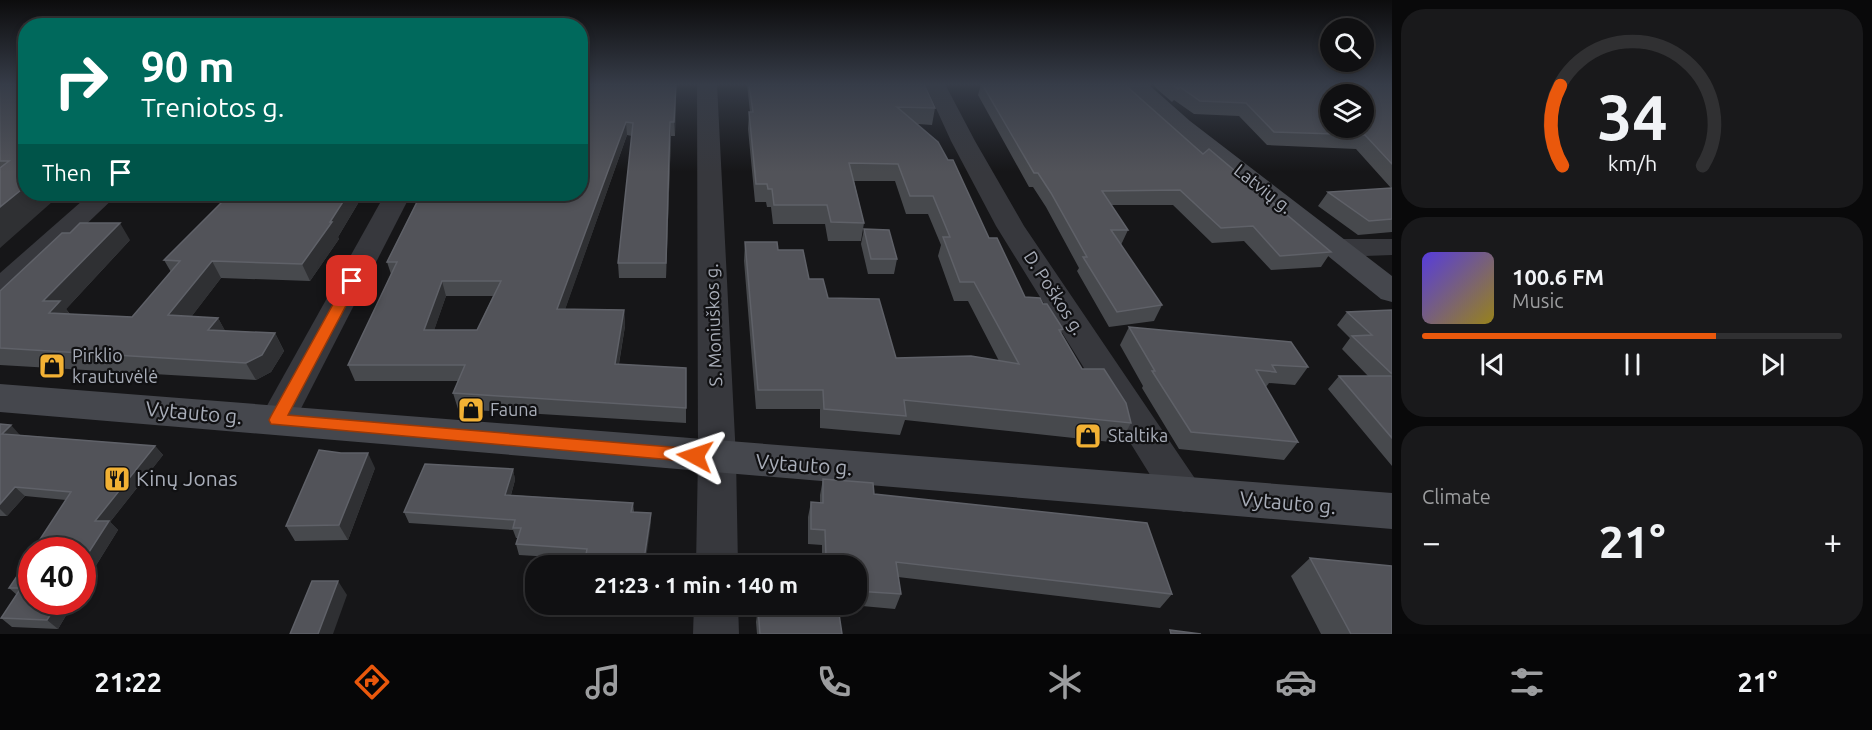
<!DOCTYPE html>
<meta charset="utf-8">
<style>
:root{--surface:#101012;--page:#19191b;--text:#f1f3f6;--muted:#9c9d9f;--line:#303032;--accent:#ea580c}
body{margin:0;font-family:Ubuntu,sans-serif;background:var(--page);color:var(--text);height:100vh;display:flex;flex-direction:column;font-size:22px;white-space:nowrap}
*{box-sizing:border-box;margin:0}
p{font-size:20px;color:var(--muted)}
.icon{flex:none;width:33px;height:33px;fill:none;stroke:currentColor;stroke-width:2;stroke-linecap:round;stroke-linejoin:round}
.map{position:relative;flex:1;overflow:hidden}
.drawer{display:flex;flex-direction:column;gap:9px;padding:9px;background:#09090a;width:480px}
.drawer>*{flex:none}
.banner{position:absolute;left:18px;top:18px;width:570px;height:183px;border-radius:24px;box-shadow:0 3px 9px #0003,0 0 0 2px var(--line);background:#00695c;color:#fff;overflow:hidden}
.tools{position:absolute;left:1320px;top:18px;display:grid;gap:12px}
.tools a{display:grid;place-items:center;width:54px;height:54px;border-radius:50%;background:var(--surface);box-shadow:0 3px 9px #0003,0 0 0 2px var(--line);font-size:30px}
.speed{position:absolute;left:18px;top:537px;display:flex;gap:12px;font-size:30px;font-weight:700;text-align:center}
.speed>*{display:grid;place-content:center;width:78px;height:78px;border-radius:50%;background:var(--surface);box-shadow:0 3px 9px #0003,0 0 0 2px var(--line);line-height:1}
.speed .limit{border:9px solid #d22;background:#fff;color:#111}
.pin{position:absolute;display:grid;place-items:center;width:51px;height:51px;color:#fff;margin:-26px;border-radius:12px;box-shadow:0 3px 9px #0006}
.me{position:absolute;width:66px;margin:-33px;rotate:275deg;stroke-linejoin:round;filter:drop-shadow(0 0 4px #0008)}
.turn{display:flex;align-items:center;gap:21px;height:126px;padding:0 24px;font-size:27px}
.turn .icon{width:78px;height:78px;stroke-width:2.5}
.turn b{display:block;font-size:42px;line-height:51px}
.then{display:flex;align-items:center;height:57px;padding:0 24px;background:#0003;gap:12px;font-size:22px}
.big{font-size:45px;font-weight:600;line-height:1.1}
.drawer .card{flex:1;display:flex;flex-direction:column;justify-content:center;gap:9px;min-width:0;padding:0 21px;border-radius:24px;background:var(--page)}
.drawer .dial{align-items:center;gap:0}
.dial svg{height:156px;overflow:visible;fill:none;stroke:var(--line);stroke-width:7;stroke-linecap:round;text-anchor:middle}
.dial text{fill:var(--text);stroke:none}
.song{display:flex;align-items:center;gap:18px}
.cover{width:72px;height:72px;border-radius:9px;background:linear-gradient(135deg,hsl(250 70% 55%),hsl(50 70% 35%))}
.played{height:6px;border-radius:3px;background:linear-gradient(90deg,var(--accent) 70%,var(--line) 70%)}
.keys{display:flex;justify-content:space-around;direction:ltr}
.heat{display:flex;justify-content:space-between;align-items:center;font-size:33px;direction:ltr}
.trip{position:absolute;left:525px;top:555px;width:342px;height:60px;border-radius:24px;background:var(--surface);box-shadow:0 3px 9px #0003,0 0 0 2px var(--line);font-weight:600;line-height:60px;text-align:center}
.dock{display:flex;height:96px;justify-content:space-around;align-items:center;background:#060607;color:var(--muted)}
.dock .icon{width:42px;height:42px}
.dock .active{color:var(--accent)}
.dock b{font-size:27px;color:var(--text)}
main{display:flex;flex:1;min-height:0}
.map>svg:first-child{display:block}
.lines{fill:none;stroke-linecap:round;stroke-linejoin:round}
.street{fill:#37383d;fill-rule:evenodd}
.secondary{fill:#45474d;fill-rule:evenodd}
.wall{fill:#47494d;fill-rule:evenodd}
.shaded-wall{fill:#2f3033}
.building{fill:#525359;stroke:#5f6168;stroke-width:1.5;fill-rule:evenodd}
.route{fill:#ea580c;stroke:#983908;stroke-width:1.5}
.labels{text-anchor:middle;stroke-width:4.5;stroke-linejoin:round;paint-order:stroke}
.street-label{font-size:18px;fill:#a8adb8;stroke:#111113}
.poi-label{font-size:18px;fill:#a8adb8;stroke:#111113;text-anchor:start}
.near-street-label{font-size:21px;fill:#a8adb8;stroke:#111113}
.near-poi-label{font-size:21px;fill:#a8adb8;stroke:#111113;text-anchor:start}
</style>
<main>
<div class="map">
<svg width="1392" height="634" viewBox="0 0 1392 634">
<rect width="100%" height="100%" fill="#161618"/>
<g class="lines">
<g class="street">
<path d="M 697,84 L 717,84 L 736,458 L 738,566 L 696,566 L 698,458 Z"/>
<path d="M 925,84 L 945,84 L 975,141 L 1024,226 L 1198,483 L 1204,495 L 1198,507 L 1184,512 L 1170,507 L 996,226 L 951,141 Z"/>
<path d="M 90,194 L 118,194 L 11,296 L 0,299 L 0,273 Z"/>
<path d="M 385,194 L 411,194 L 290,430 L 277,434 L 264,430 L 259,420 Z"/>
<path d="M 1338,239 L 1392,239 L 1392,255 L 1338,257 L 1328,254 L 1324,248 L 1328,242 Z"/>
<path d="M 694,604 L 738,604 L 739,634 L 693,634 Z"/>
</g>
<g class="secondary">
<path d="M 1124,84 L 1148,84 L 1190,121 L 1392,276 L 1392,302 L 1381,299 L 1174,131 Z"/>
<path d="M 0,384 L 1392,493 L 1392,529 L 0,412 Z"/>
</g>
</g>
<g class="wall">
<path d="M 0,84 L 26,84 L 0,248 Z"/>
<path d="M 583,84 L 676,84 L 675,136 L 671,136 L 666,278 L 619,278 L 618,263 L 632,136 L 627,135 L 565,309 L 624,310 L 625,326 L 619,364 L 686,368 L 686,423 L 458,409 L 453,393 L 458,381 L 355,381 L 348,365 L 391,274 L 387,262 L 580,194 ZM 446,296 L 493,296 L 477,330 L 434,330 Z"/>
<path d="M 747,84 L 918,84 L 935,108 L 932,125 L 918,124 L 989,238 L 1025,297 L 1043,304 L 1063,329 L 1061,334 L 1082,369 L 1131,423 L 1120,443 L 905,420 L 900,435 L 820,428 L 820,409 L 756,409 L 744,261 L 745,242 L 778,250 L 828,298 L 896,358 L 999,361 L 968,301 L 954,301 L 938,256 L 941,245 L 928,214 L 906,214 L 895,181 L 854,181 L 864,223 L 861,241 L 828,241 L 825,224 L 773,224 L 771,207 L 767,207 L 766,202 L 755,202 L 748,129 L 749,112 L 750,112 Z"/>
<path d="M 981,84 L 1124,84 L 1203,154 L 1331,252 L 1321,267 L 1271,270 L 1244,241 L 1212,243 L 1173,205 L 1111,205 L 1128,230 L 1121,245 L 1162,305 L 1154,321 L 1109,327 L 1077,271 L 1079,268 L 1046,207 L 1033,187 L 1029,187 L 978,95 Z"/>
<path d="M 1153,84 L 1392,84 L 1392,232 L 1358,235 L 1318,206 L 1328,192 L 1391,188 L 1356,149 L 1267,145 L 1239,116 L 1194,114 L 1174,100 L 1172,102 L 1157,89 Z"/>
<path d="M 181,194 L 367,194 L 366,195 L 363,195 L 338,237 L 339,239 L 310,281 L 221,278 L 191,317 L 218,318 L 225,331 L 275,333 L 284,351 L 271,372 L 256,380 L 0,365 L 0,291 L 130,240 L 66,309 L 70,314 L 132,317 L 171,272 L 164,260 L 228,196 L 182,196 Z"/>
<path d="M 864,229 L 897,259 L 894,274 L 868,274 L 861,244 Z"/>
<path d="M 1392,310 L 1392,466 L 1328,389 L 1339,376 L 1368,376 L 1342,349 L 1350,338 L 1337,325 L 1347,312 Z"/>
<path d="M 1129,327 L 1308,367 L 1295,385 L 1269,383 L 1266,387 L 1298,442 L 1284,460 L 1179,449 L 1142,388 L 1143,386 L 1120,345 Z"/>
<path d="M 0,424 L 20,435 L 155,446 L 163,455 L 110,522 L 118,530 L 82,588 L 82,550 L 66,500 L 25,496 L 7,516 L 0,516 Z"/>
<path d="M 375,468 L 348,540 L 295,541 L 286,526 Z"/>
<path d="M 513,469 L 515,480 L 511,495 L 633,503 L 634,512 L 651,523 L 585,559 L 519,555 L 516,544 L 518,538 L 516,538 L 513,530 L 409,523 L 404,512 Z"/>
<path d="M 823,479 L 874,494 L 1172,594 L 1160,608 L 898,577 L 901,594 L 895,609 L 840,604 L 856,604 L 856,566 L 822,566 L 822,545 L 808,544 L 808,517 L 811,502 L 820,503 L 820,495 Z"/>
<path d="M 32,554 L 32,602 L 74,602 L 58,629 L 12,627 L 1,618 L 17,595 L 9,588 Z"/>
<path d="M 1310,558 L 1392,634 L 1321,634 L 1291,576 Z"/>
<path d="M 758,608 L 842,634 L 757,634 L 756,622 Z"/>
</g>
<g class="shaded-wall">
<path d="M 676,84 L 675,136 L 674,122 Z"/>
<path d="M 626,122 L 627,135 L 560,324 L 557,309 Z"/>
<path d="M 670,122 L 671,136 L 666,278 L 666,263 Z"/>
<path d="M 26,186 L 26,194 L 61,194 L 0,248 L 0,207 Z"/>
<path d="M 348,194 L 362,194 L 363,195 L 338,237 L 339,239 L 310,281 L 302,264 Z"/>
<path d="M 120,223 L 130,240 L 66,309 L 73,319 L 49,313 L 43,301 Z"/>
<path d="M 212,261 L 221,278 L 179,333 L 168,315 Z"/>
<path d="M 442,281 L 446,296 L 429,345 L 424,330 Z"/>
<path d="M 624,310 L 625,326 L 616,380 L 615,364 Z"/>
<path d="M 218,318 L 228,336 L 208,330 Z"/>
<path d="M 275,333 L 284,351 L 271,372 L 256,380 L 246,363 Z"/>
<path d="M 11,425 L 20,435 L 2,434 Z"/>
<path d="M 155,446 L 163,455 L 110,522 L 118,530 L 82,588 L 82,563 L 95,521 Z"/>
<path d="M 368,453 L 375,468 L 348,540 L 339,525 Z"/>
<path d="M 513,469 L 515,480 L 508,505 L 505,495 Z"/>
<path d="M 15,487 L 25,496 L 7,516 L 0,509 L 0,504 Z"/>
<path d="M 651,513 L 651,523 L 645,566 L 643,566 Z"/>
<path d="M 338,581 L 347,595 L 333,634 L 318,634 Z"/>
<path d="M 59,602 L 74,602 L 58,629 L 47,620 Z"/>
</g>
<g class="building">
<path d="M 0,84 L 26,84 L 26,186 L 0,207 L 0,168 L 9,161 L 0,161 Z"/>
<path d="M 583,84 L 676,84 L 674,122 L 670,122 L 666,263 L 618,263 L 633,123 L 626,122 L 557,309 L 624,310 L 615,364 L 686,368 L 686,408 L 453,393 L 465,365 L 348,365 L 397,262 L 387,262 L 421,194 L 580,194 L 580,94 ZM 442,281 L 501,281 L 477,330 L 424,330 Z"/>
<path d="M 749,84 L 924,84 L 935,108 L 897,107 L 938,142 L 948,160 L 953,160 L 989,238 L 997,238 L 1025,297 L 1040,298 L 1043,304 L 1047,304 L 1063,329 L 1059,330 L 1082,369 L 1104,369 L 1126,403 L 1131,423 L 904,400 L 906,416 L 824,409 L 823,390 L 758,390 L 745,242 L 777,242 L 778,250 L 803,250 L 809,279 L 823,279 L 828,298 L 879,299 L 896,358 L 971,356 L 1019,364 L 974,282 L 960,282 L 943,237 L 950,237 L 933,196 L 910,196 L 898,164 L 849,163 L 864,223 L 831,222 L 827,205 L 774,205 L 772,189 L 768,189 L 767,184 L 756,184 L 749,112 L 753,112 Z"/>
<path d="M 982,84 L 1124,84 L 1203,154 L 1209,149 L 1331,252 L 1280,256 L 1253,226 L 1221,228 L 1180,190 L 1102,191 L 1128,230 L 1111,230 L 1162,305 L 1117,312 L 1083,257 L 1087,257 L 1051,193 L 1038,173 L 1034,173 Z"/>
<path d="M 1171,84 L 1392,84 L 1392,164 L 1365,135 L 1274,132 L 1246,103 L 1200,101 L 1180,87 L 1178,89 ZM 1330,94 L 1364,94 L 1364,128 L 1330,128 Z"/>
<path d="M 1392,188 L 1392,219 L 1369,221 L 1328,192 Z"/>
<path d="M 230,194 L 348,194 L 330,222 L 332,222 L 302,264 L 212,261 L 168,315 L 218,318 L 208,330 L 275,333 L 262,355 L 246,363 L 0,348 L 0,291 L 62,233 L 70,233 L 80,223 L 120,223 L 43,301 L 60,301 L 49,313 L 132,317 L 180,261 L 164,260 Z"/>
<path d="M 864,229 L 889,230 L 897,259 L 871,259 Z"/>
<path d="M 1392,310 L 1392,374 L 1352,336 L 1372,335 L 1347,312 Z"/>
<path d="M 1129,327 L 1291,342 L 1308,367 L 1272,365 L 1276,372 L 1256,370 L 1298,442 L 1191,432 L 1152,371 L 1155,371 Z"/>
<path d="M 1339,376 L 1392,376 L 1392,438 Z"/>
<path d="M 0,424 L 11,425 L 2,434 L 155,446 L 95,521 L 109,521 L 82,563 L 82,550 L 33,550 L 71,492 L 15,487 L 0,504 Z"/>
<path d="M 319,450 L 341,453 L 368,453 L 339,525 L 286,526 Z"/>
<path d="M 425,464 L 513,469 L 505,495 L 633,503 L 631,512 L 651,513 L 643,566 L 584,566 L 587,549 L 516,544 L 521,528 L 513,528 L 515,520 L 404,512 Z"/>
<path d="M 823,479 L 873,483 L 874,494 L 1147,523 L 1172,594 L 896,562 L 901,594 L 856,591 L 856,566 L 837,566 L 837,558 L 826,557 L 825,530 L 811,529 L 811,502 L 823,503 Z"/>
<path d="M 32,554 L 32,602 L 59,602 L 47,620 L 1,618 L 21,588 L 9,588 Z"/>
<path d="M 1310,558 L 1392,566 L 1392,634 L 1351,634 Z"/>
<path d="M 312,581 L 338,581 L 318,634 L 290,634 Z"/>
<path d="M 838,607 L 842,634 L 760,634 L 758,608 Z"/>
<path d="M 1170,630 L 1201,634 L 1171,634 Z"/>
</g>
<linearGradient id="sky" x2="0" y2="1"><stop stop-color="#0c0c0d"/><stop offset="0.49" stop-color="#363c48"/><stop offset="1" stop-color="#363c48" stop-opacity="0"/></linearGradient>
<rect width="1392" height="172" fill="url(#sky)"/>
<path class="route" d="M 352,277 L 359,281 L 288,415 L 695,449 L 701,451 L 703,456 L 701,461 L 695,462 L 271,424 L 269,420 L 271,416 L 346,281 Z"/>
<defs>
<symbol id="shop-square" viewBox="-11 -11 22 22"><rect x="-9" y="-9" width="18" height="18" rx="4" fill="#f2b134" stroke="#111113"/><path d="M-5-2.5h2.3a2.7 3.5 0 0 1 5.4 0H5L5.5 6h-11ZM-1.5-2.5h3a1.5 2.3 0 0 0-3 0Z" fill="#111"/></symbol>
<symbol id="restaurant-square" viewBox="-11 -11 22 22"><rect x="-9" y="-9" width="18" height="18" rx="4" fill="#f2b134" stroke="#111113"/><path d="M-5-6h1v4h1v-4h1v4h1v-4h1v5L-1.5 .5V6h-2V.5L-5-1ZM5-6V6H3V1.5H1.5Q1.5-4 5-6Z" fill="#111"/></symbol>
</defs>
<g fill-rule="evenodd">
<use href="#shop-square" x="37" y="351" width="30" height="30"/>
<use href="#shop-square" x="456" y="395" width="30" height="30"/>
<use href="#shop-square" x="1073" y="421" width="30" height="30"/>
<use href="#restaurant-square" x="102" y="464" width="30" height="30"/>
</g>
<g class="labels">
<g class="street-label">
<text transform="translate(1263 189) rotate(38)" y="6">Latvių g.</text>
<text transform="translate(1054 293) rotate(57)" y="6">D. Poškos g.</text>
<text transform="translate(714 325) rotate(-92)" y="6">S. Moniuškos g.</text>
</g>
<g class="poi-label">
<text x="72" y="362">Pirklio<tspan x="72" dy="21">krautuvėlė</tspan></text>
<text x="490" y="416">Fauna</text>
<text x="1108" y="442">Staltika</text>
</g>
<g class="near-street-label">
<text transform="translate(194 413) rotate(5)" y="7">Vytauto g.</text>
<text transform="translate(804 465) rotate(4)" y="7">Vytauto g.</text>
<text transform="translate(1288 503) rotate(5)" y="7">Vytauto g.</text>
</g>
<g class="near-poi-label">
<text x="136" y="486">Kinų Jonas</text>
</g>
</g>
</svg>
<div class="tools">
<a><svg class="icon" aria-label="search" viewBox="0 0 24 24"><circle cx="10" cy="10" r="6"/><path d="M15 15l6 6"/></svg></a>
<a><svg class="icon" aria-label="layers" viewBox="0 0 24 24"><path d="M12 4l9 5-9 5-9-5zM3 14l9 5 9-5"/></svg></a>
</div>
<div class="speed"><div class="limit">40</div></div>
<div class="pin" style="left:352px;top:281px;background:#d93025"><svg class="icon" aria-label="arrive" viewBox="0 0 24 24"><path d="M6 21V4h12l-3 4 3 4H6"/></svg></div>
<svg class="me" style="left:695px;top:456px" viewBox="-20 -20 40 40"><path d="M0-17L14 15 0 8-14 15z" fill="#ea580c" stroke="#fff" stroke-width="4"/></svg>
<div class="trip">21:23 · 1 min · 140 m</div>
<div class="banner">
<div class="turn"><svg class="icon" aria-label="right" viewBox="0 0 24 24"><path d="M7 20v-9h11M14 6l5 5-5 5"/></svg><div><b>90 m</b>Treniotos g.</div></div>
<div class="then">Then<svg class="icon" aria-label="arrive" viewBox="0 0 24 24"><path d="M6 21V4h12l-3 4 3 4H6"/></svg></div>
</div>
</div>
<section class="drawer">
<div class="card dial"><svg viewBox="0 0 100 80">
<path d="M14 69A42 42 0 1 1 86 69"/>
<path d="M14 69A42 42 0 0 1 13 28" stroke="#ea580c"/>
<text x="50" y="56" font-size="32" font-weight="700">34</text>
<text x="50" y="72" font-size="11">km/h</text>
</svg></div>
<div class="card">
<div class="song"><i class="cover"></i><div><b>100.6 FM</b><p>Music</p></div></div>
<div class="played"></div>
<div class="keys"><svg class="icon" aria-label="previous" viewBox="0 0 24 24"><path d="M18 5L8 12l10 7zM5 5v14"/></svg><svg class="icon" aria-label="pause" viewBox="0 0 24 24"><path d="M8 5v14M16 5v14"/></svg><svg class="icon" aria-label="next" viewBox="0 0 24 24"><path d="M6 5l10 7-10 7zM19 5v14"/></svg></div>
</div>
<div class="card"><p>Climate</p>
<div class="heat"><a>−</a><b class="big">21°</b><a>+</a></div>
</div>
</section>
</main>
<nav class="dock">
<b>21:22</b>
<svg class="icon active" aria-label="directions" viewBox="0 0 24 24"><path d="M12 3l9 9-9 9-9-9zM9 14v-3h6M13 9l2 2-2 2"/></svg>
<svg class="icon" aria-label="music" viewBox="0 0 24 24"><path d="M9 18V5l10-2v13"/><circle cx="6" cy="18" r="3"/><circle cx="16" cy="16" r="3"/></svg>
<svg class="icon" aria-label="phone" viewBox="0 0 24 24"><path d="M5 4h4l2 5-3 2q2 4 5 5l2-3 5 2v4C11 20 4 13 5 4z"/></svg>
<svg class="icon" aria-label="climate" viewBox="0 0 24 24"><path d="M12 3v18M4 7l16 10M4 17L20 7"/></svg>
<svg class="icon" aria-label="car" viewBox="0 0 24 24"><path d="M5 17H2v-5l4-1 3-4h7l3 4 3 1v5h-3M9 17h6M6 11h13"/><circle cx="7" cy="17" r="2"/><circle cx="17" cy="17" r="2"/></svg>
<svg class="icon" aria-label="filters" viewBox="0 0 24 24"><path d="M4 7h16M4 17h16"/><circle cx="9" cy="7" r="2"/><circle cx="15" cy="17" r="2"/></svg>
<b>21°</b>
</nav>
